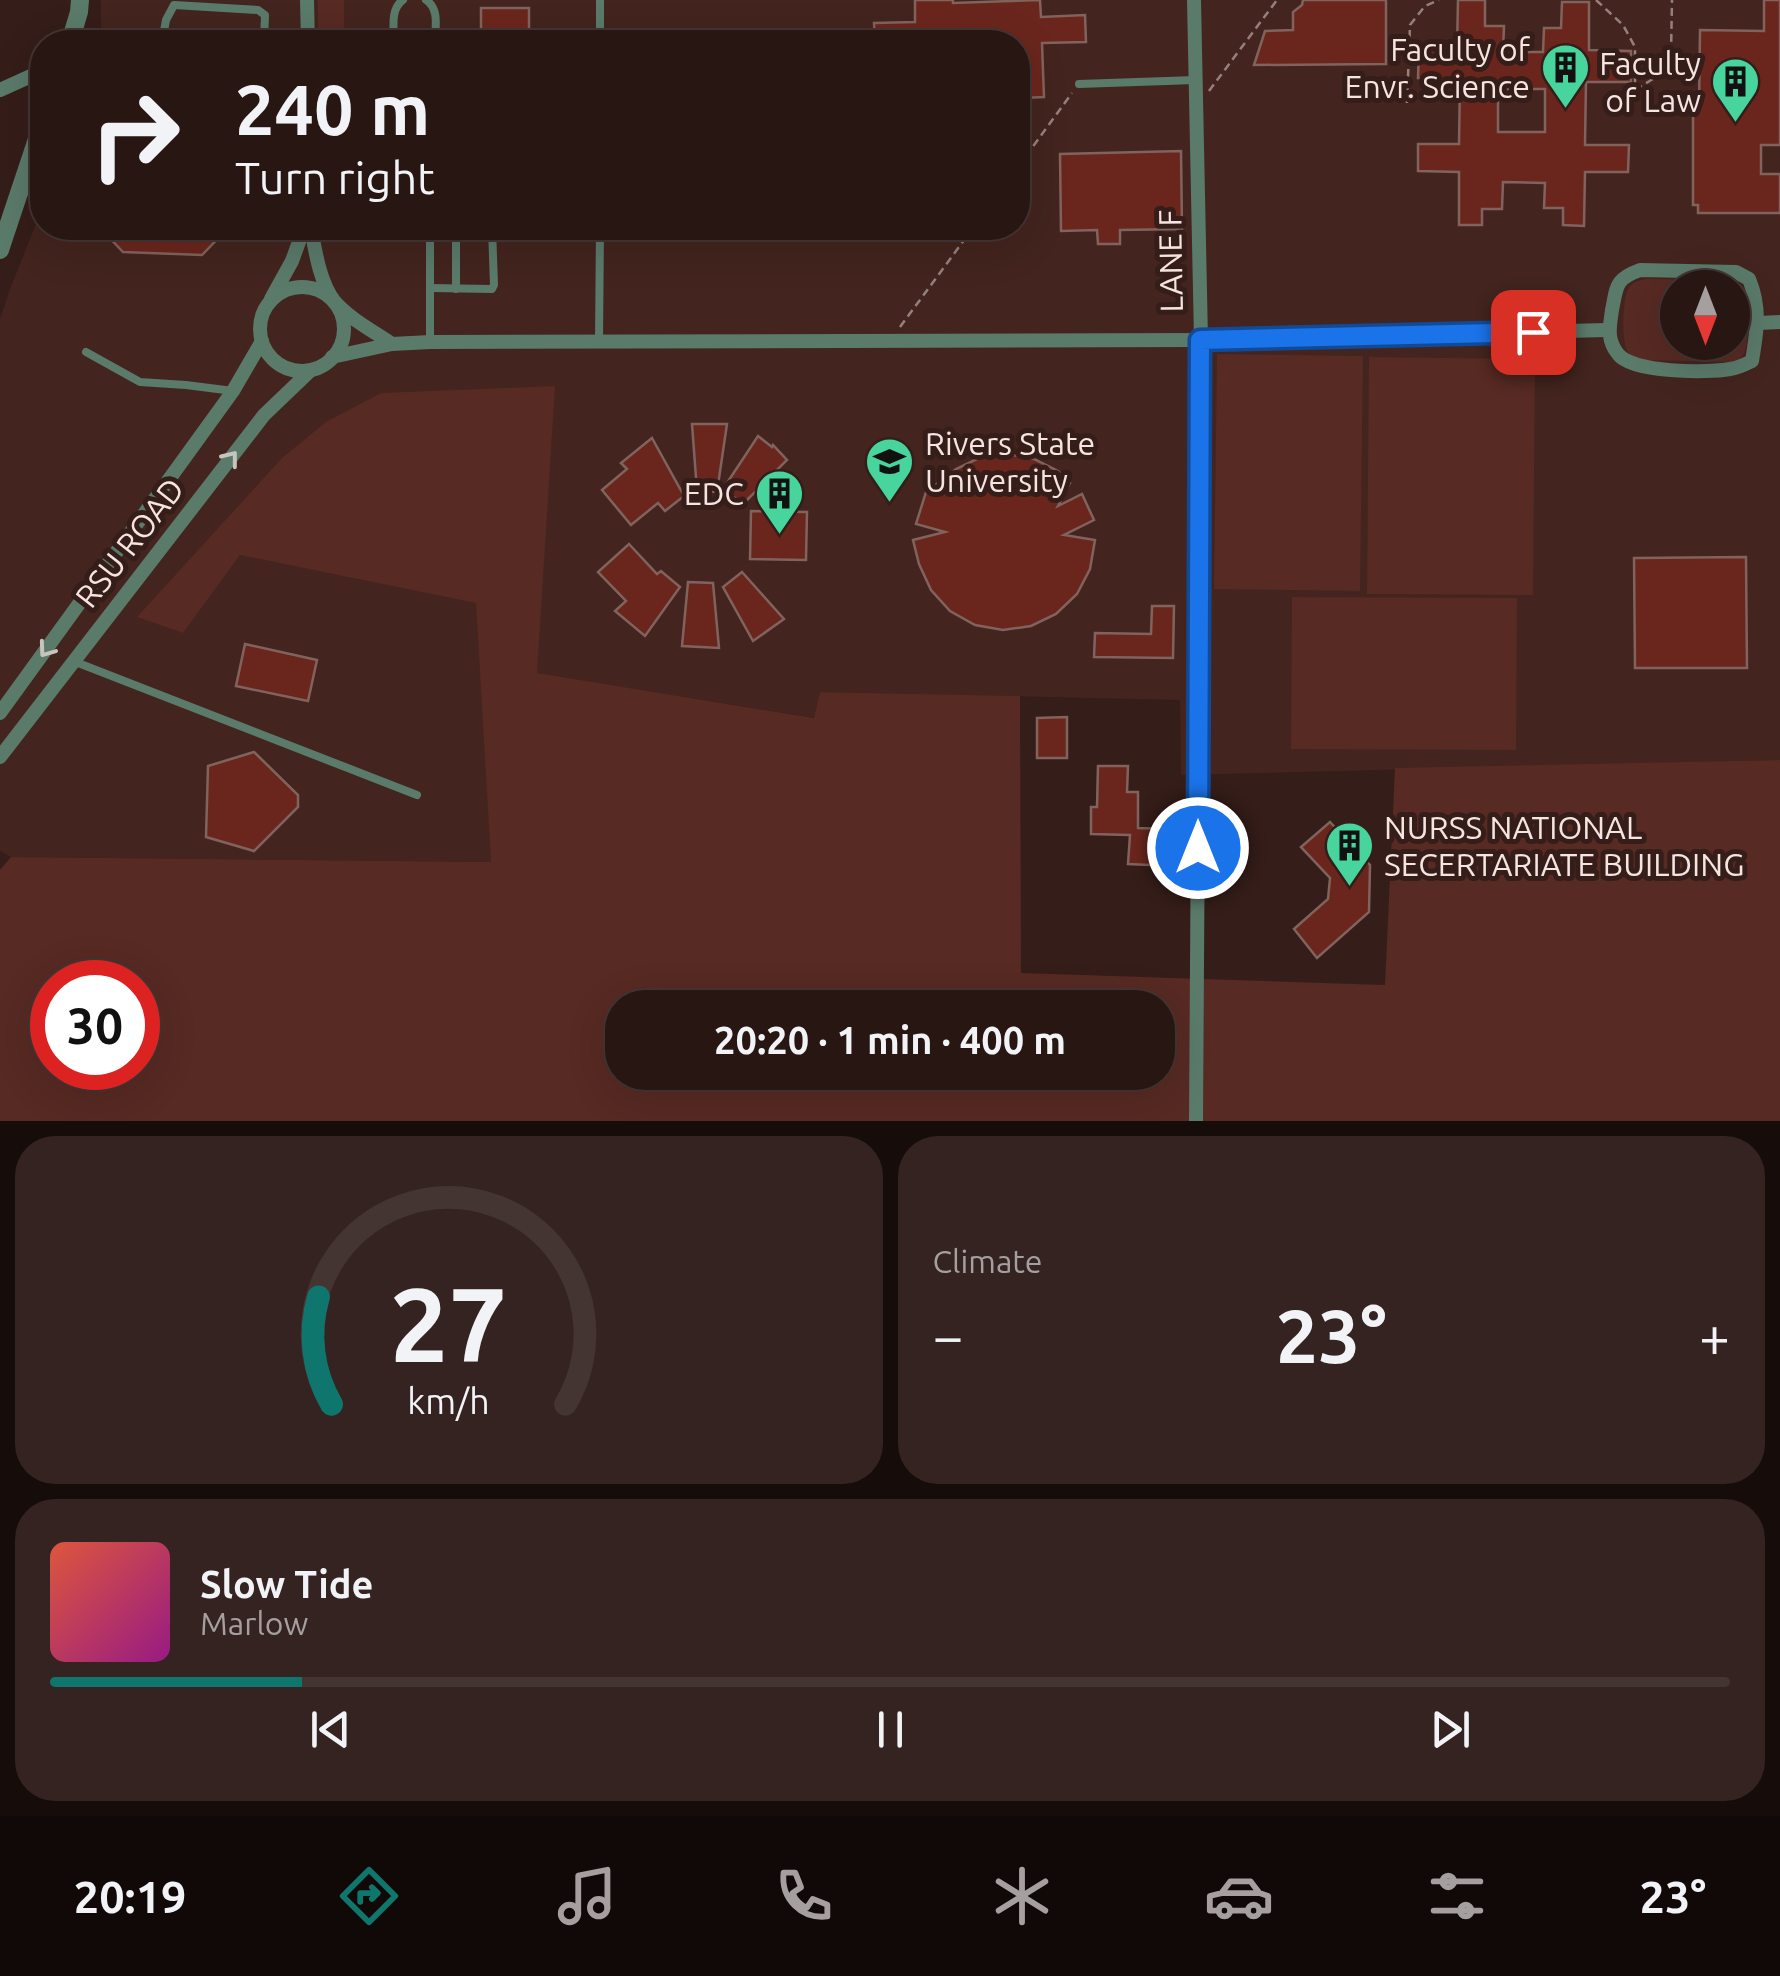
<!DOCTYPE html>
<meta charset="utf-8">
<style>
:root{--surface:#281613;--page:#342321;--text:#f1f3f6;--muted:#a59fa0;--line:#443533;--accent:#0f766e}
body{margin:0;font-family:Ubuntu,sans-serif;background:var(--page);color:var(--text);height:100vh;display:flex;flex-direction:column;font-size:38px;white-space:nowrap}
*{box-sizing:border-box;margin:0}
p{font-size:32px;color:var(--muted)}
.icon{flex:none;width:55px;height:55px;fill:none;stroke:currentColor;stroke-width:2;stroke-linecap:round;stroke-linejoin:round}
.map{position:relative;height:1121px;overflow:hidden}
.drawer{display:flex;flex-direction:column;gap:15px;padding:15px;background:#160c0a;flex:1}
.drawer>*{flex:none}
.top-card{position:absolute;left:30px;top:30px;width:1000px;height:210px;border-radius:40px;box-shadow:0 10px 40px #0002,0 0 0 2px var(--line);background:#281613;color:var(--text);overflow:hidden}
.needle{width:65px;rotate:180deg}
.buttons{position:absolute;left:1660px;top:270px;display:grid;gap:20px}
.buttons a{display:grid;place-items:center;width:90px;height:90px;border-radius:50%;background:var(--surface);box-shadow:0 10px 40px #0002,0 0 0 2px var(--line);font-size:50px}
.speed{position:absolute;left:30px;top:960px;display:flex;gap:20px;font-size:50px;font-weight:700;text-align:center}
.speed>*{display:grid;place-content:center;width:130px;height:130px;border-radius:50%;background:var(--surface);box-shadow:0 10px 40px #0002,0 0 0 2px var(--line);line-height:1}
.speed .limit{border:15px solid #d22;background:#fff;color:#111}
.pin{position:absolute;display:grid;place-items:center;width:85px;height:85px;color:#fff;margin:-42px;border-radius:20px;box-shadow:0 5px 15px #0006}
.me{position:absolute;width:110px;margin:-55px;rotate:0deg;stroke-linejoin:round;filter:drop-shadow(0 0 8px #0008)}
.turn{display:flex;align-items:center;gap:35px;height:210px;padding:0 40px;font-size:45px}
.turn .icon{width:130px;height:130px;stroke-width:2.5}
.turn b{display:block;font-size:70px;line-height:85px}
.big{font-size:75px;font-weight:600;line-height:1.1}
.drawer .widget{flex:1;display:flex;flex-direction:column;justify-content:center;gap:15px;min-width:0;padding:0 35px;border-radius:40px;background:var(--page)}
.drawer .dial{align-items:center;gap:0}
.dial svg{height:260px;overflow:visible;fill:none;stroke:var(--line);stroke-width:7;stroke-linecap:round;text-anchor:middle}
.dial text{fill:var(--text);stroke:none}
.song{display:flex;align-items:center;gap:30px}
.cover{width:120px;height:120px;border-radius:15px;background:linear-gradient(135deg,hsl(10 70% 55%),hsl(310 70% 35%))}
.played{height:10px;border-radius:5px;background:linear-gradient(90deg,var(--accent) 15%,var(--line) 15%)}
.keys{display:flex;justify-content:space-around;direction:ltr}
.heat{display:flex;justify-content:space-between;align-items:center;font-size:55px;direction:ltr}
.drawer .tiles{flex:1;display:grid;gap:15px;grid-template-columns:1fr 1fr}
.widget:last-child{grid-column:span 2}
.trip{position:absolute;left:605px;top:990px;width:570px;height:100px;border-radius:40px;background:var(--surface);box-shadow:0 10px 40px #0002,0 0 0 2px var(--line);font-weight:600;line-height:100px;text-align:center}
.menu{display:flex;height:160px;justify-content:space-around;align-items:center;background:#100908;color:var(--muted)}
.menu .icon{width:70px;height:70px}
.menu .on{color:var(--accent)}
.menu b{font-size:45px;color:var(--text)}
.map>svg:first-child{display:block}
.built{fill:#43241e;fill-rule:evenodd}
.green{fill:#572a23;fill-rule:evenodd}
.building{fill:#6a261d;stroke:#81635d;stroke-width:2.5;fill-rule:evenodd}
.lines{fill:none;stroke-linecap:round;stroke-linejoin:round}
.path{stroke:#95807c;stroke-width:2.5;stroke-dasharray:8 5;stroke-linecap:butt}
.service{stroke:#5a7a6a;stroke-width:8}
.minor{stroke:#5a7a6a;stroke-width:14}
.tertiary{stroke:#5a7a6a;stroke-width:18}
.oneway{stroke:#c6c4bd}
.route-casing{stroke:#114b97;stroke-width:25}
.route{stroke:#1a73e8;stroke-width:18}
.labels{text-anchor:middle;stroke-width:10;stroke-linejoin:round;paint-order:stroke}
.poi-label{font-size:32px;fill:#f5e4e0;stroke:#351d19;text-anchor:end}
.street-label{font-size:32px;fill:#f5e4e0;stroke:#351d19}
</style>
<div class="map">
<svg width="1780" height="1121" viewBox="0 0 1780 1121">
<rect width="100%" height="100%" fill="#351d19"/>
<path class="built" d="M 101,0 L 1780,0 L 1780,760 L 1181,775 L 1180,700 L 820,692 L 815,718 L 482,665 L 491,862 L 11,857 L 0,851 L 0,319 L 10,289 L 42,209 L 42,228 L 1018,228 L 1018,42 L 101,42 ZM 1678,288 L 1732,288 L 1732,342 L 1678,342 Z"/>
<g class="green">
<rect x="318" y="0" width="26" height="42"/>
<path d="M 1645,279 L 1725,280 C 1734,282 1742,284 1747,292 C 1751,301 1749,344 1744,353 C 1741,360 1737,359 1730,362 L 1643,360 C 1638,358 1632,357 1628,352 C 1621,343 1622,294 1630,286 C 1635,281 1639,281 1645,279 ZM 1678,288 L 1732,288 L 1732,342 L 1678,342 Z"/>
<path d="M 1217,354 L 1363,356 L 1360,591 L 1214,589 Z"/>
<path d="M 1369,357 L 1535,359 L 1533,595 L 1367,594 Z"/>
<path d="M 555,386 L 537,673 L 814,718 L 820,692 L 1020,696 L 1021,973 L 1385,985 L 1395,768 L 1780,760 L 1780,1121 L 0,1121 L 0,870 L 11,857 L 491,862 L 476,603 L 240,555 L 183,633 L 137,617 L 282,458 L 326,422 L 381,393 ZM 52,982 L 138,982 L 138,1068 L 52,1068 ZM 622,1008 L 1158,1008 L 1158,1072 L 622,1072 Z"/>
<path d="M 1292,597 L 1517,598 L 1516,750 L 1291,749 Z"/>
</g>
<g class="building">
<path d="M 915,0 L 953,0 L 953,3 L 1040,0 L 1041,17 L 1085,15 L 1086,42 L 1042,43 L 1044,97 L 1023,98 L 1022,81 L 1018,81 L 1018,42 L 875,42 L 874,23 L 915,22 Z"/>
<path d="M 1303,0 L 1386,0 L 1386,64 L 1254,65 L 1265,31 L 1293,30 L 1293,12 L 1302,5 Z"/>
<path d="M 1458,0 L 1485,0 L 1485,26 L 1504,26 L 1503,52 L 1543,52 L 1544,28 L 1561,28 L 1562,2 L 1589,2 L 1589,50 L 1631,51 L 1631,82 L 1586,82 L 1585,145 L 1629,145 L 1628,172 L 1585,172 L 1584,226 L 1563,225 L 1563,208 L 1544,208 L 1545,183 L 1503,182 L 1502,209 L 1482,209 L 1482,225 L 1459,225 L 1459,172 L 1418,171 L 1418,144 L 1459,144 L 1460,79 L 1418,78 L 1419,48 L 1457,48 ZM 1498,89 L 1545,89 L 1545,132 L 1498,132 Z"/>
<path d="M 1764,0 L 1780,0 L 1780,145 L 1761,145 L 1761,174 L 1780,174 L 1780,213 L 1698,213 L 1698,205 L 1693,205 L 1693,106 L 1699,106 L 1700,30 L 1764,31 Z"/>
<rect x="481" y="8" width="48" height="34"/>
<path d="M 1181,151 L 1182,229 L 1120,230 L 1120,244 L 1098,244 L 1097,230 L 1061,231 L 1060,154 Z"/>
<path d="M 107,228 L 228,228 L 202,255 L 123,252 L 107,235 Z"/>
<path d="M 692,424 L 727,424 L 717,492 L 697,491 Z"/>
<path d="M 758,436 L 772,447 L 773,445 L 787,460 L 743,504 L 723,489 Z"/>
<path d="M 652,438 L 684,496 L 665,511 L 658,503 L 631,525 L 602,490 L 627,469 L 621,463 Z"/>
<path d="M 1008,454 L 1034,459 L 1058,471 L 1070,483 L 1058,506 L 1082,494 L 1094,520 L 1064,535 L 1095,540 L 1090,569 L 1077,594 L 1056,614 L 1031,626 L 1003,630 L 975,625 L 950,611 L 931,590 L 919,564 L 913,540 L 945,532 L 916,524 L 926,492 L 956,469 L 981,457 Z"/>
<path d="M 751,511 L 807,512 L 806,560 L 750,559 Z"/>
<path d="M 629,544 L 657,574 L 661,571 L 680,587 L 645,636 L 615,611 L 626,601 L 598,572 Z"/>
<path d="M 1746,557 L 1747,668 L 1635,668 L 1634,558 Z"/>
<path d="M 742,572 L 784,619 L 753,641 L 723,587 Z"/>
<path d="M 688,582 L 713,583 L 719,648 L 682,646 Z"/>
<path d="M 1152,606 L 1174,606 L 1173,658 L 1094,657 L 1095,633 L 1151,634 Z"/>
<path d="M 245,644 L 317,660 L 308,701 L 236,686 Z"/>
<path d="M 1067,717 L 1067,758 L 1037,758 L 1037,718 Z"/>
<path d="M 254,752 L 298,795 L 298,807 L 254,851 L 206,837 L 208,766 Z"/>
<path d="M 1098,766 L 1128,766 L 1127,792 L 1138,792 L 1138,828 L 1173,829 L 1172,866 L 1128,864 L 1130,835 L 1091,834 L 1091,807 L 1097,807 Z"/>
<path d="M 1330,822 L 1370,865 L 1369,912 L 1317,958 L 1294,929 L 1328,899 L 1330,878 L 1301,847 Z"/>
</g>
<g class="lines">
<g class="path">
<path d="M 1596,0 L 1623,25 L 1635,47 L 1635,88"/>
<path d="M 1635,90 L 1661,74 L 1671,54 L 1672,0"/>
<path d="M 1209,91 L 1277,0"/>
<path d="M 1407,103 L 1410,25 L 1425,6 L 1439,0"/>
<path d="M 1018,167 L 1072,93"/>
<path d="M 900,327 L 973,228"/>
</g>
<g class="service">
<path d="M 426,0 C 440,9 435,28 435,42"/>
<path d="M 162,42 L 166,20 L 174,5 L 258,10 L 265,15 L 264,42"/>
<path d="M 394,42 C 394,28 390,9 403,0"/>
<path d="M 600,42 L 600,0"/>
<path d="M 1079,84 L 1195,80"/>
<path d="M 283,228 L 302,234"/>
<path d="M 431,288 L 492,289 L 494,285 L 492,228"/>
<path d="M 456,289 L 456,228"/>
<path d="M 599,341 L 600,228"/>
<path d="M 430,342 L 430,228"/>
<path d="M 86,352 L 140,382 L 186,385 L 233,391"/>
<path d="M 73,661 L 417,795"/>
</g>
<g class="minor">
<path d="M 307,0 L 308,42"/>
<path d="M 1194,0 L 1201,340 L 1196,1121"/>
<path d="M 0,90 L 42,71"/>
<path d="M 311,228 C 315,250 320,284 335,302 C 350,319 373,331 392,344"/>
<path d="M 1640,270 L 1736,272 L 1749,279 C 1761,308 1757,331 1752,361 C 1744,365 1738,368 1730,369 C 1707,373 1632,373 1618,354 C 1606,339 1610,326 1612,310 C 1617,286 1615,279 1640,270 Z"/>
<circle cx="302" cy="329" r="42"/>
<path d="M 271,299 L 292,261 L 304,228"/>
<path d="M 1759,323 L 1780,322"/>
<path d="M 332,357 L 392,344 L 430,342 L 1201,340 L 1607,330"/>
<path d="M 0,713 L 233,391 L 262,341"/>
<path d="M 0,757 L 264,415 L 311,370"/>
</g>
<g class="tertiary">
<path d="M 70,42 L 79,12 L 80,0"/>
<path d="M 0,250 L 42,124"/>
</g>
</g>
<defs><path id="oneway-chevron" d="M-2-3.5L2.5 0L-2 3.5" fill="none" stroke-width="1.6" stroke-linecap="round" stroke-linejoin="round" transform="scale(2.5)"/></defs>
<g class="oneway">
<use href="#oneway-chevron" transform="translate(231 458) rotate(-52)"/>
<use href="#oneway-chevron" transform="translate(46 650) rotate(126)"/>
</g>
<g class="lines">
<defs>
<path id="route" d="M 1198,848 L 1200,340 L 1533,332"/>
</defs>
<use href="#route" class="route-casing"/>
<use href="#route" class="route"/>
</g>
<defs>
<symbol id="building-pin" viewBox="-11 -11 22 30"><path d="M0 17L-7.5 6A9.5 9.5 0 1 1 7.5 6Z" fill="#47d49d" stroke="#351d19"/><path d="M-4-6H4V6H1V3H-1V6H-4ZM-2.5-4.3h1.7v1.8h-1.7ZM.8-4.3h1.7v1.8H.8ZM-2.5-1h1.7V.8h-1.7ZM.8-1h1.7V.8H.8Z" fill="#111"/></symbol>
<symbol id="university-pin" viewBox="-11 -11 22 30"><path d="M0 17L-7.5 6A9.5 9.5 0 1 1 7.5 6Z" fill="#47d49d" stroke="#351d19"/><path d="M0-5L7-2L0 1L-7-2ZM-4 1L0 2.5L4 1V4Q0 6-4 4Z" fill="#111"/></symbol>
</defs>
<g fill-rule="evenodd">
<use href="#building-pin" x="1538" y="40" width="55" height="75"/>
<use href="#building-pin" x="1708" y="54" width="55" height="75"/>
<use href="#university-pin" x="862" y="434" width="55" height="75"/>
<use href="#building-pin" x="752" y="466" width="55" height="75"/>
<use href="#building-pin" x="1322" y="818" width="55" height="75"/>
</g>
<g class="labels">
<g class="poi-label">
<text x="1530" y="61">Faculty of<tspan x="1530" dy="37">Envr. Science</tspan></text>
<text x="1701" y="75">Faculty<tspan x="1701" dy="37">of Law</tspan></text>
<text x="925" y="455" text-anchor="start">Rivers State<tspan x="925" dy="37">University</tspan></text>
<text x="744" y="505">EDC</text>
<text x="1384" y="839" text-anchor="start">NURSS NATIONAL<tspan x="1384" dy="37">SECERTARIATE BUILDING</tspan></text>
</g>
<g class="street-label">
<text transform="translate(1171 261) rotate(-91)" y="11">LANE F</text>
<text transform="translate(130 543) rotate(-52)" y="11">RSU ROAD</text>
</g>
</g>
</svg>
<div class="buttons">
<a><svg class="needle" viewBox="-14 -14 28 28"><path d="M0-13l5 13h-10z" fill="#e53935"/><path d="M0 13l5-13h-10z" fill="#a59fa0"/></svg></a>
</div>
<div class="speed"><div class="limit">30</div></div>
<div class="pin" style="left:1533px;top:332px;background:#d93025"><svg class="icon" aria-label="arrive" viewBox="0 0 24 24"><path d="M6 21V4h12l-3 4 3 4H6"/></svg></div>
<svg class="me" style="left:1198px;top:848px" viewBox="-20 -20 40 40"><circle r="17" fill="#1a73e8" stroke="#fff" stroke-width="3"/><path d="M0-11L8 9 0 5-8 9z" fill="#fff"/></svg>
<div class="trip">20:20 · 1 min · 400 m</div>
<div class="top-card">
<div class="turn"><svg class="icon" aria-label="right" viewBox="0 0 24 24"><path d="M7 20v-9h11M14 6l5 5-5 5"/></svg><div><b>240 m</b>Turn right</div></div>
</div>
</div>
<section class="drawer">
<div class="tiles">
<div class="widget dial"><svg viewBox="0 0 100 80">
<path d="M14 69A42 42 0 1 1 86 69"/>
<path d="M14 69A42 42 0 0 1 10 36" stroke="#0f766e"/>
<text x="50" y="56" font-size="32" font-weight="700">27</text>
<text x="50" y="72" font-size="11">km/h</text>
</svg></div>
<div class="widget"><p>Climate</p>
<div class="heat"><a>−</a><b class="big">23°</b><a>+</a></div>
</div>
<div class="widget">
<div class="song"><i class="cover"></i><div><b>Slow Tide</b><p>Marlow</p></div></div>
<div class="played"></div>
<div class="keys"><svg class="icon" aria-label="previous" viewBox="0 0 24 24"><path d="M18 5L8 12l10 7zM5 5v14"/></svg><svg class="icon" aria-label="pause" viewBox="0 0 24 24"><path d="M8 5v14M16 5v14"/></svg><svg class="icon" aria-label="next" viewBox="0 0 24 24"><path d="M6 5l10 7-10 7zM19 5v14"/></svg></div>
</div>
</div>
</section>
<nav class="menu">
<b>20:19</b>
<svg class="icon on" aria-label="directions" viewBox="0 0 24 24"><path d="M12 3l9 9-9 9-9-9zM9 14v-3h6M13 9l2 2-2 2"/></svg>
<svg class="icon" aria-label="music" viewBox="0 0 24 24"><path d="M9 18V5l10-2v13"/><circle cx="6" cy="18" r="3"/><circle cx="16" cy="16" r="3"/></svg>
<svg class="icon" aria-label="phone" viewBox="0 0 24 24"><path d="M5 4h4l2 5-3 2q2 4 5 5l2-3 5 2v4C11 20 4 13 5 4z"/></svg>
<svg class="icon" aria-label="climate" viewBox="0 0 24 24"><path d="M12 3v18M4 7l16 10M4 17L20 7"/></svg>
<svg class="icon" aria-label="car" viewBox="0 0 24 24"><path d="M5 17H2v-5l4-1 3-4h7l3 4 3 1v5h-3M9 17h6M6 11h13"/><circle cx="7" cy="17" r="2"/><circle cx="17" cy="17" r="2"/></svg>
<svg class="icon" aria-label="filters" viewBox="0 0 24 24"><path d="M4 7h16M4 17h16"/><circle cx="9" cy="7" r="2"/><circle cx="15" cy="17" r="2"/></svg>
<b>23°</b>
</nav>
